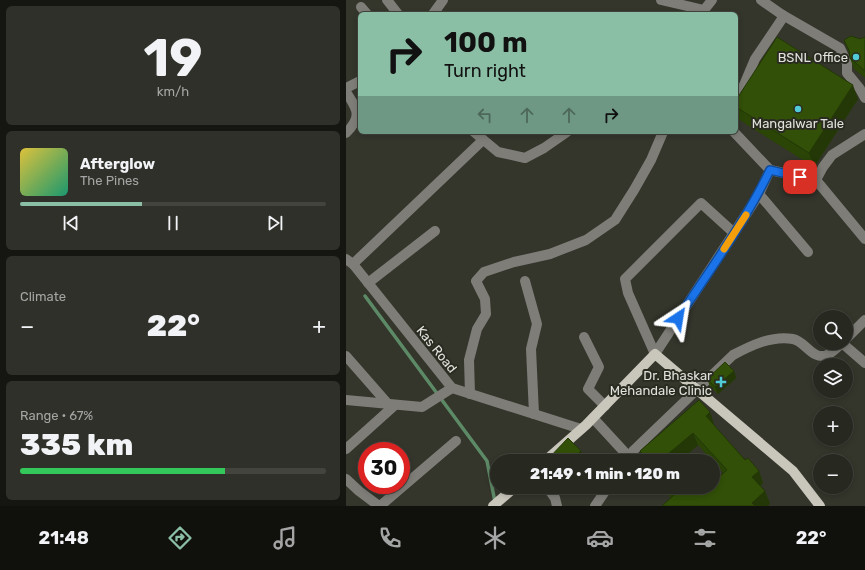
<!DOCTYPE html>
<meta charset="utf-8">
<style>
:root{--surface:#272820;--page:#2f3029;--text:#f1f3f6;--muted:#a4a6a5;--line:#43443e;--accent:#8abfa5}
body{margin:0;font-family:Rubik,sans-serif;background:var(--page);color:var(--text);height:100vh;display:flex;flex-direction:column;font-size:15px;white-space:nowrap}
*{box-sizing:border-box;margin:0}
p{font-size:13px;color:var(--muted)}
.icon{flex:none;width:22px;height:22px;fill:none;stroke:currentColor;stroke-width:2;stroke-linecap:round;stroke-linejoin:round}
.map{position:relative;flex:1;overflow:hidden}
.details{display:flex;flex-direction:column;gap:6px;padding:6px;background:#151612;width:346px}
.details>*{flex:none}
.top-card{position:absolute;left:12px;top:12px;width:380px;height:122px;border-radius:6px;box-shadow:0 2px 6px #0003,0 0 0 1px var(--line);background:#8abfa5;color:#111;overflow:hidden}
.tools{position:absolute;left:467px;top:310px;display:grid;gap:8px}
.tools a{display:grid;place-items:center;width:40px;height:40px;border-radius:50%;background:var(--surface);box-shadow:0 2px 6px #0003,0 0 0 1px var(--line);font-size:20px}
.speed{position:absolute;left:12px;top:442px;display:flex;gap:8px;font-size:20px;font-weight:700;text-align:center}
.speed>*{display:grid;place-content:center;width:52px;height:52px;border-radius:50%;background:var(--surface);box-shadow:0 2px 6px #0003,0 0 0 1px var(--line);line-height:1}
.speed .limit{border:6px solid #d22;background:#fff;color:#111}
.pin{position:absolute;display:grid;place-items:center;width:34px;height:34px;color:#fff;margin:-17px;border-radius:8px;box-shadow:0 2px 6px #0006}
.me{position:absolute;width:44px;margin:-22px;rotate:33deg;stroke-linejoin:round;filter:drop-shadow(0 0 3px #0008)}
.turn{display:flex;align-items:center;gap:14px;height:84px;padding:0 20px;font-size:18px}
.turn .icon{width:52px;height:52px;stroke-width:2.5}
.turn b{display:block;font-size:28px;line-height:34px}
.lanes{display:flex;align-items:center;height:38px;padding:0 20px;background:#0003;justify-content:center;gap:20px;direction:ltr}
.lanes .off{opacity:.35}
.big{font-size:30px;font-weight:800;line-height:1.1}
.details .widget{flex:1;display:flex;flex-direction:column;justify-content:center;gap:6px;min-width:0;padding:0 14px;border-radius:6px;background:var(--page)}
.details .dial{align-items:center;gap:0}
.dial b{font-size:52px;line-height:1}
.song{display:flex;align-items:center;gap:12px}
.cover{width:48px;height:48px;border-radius:6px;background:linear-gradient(135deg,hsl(50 70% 55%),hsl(160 70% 35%))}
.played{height:4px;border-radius:2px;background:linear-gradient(90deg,var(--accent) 40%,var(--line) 40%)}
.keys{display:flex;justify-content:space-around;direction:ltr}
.heat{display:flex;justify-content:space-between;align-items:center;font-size:22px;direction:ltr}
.charge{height:6px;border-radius:3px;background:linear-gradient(90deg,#34c759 67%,var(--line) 0)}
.trip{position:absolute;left:144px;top:454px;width:230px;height:40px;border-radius:20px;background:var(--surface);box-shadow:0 2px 6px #0003,0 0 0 1px var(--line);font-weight:800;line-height:40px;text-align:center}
.tab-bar{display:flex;height:64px;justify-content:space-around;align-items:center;background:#10100d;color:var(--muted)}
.tab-bar .icon{width:28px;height:28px}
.tab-bar .active{color:var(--accent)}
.tab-bar b{font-size:18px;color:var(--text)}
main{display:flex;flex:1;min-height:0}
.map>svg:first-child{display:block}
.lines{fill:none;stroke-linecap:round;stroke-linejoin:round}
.stream{stroke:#5d8a66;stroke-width:3.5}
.minor{stroke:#7e7d78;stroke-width:10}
.major{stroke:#c9c6bc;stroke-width:10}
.wall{fill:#2b4507}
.shaded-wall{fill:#233806}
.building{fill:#325008;stroke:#233806}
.route-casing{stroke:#114b97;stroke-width:10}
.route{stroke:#1a73e8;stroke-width:7}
.slow{stroke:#f59e0b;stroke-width:7}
.poi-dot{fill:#52cbd8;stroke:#2a2b21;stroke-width:1.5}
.labels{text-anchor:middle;stroke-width:4;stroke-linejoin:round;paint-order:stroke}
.poi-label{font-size:13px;fill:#e1e2dc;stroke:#2a2b21;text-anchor:end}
.street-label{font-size:13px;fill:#e1e2dc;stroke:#2a2b21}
</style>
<main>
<section class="details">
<div class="widget dial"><b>19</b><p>km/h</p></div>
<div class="widget">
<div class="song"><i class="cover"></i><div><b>Afterglow</b><p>The Pines</p></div></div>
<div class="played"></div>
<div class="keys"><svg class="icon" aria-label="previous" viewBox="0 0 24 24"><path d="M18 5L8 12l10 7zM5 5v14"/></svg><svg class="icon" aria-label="pause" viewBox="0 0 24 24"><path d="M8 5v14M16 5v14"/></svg><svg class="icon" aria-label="next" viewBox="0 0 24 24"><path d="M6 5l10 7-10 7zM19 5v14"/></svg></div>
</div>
<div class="widget"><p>Climate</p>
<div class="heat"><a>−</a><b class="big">22°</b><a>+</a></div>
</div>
<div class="widget"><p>Range · 67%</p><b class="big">335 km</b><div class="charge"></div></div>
</section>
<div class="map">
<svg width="519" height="506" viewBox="0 0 519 506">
<rect width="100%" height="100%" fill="#34352b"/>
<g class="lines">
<path class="stream" d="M 19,296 L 141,461 L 149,502"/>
<g class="minor">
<path d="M 41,0 L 52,14"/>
<path d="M 315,0 L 358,10"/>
<path d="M 15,7 L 21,14"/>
<path d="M 87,14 L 97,0"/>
<path d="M 355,14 L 366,0"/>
<path d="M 435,14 L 494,48 L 501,63 L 501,73 L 514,89 L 519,98"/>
<path d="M 0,88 L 14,81"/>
<path d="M 0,92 C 11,109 17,116 0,133"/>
<path d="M 390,104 L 409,59 L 438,16 L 415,0"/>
<path d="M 128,132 L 152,152 L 179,158 L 198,148 L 221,132"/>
<path d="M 388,132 L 424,170 L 470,180 L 477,167 L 486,155 L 519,134"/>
<path d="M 470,180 L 519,239"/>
<path d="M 413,194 L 462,252"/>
<path d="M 0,259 L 7,264 L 106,388 L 235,429"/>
<path d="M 7,264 L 137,140"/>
<path d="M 179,281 L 191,324 L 185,349 L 188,414"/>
<path d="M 22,283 L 89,231"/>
<path d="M 238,337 L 253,367 L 242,389 L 259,406"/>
<path d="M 500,339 L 519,320"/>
<path d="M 496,343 L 519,363"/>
<path d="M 309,354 L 282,293 L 279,279 L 355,203 L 388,233"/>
<path d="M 309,354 L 401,213 L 413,194 L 424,170"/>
<path d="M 0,356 L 42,404"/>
<path d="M 124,394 L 123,360 L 131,329 L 140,314 L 139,299 L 130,281 L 138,272 L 168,262 L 204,254 L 240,240 L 269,220 L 288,190 L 305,160 L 317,132"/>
<path d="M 0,400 L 76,407 L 106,388"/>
<path d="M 247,418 L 282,456"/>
<path d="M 0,449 L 49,405"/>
<path d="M 279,461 L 288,450 L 387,355 C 404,346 426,335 447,339 C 459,341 467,361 481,355 C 487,352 492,347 496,343"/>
<path d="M 0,479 L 13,491 L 33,506"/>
<path d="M 201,487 L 209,498 L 211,506"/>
<path d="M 34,506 L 110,441"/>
<path d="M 249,506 L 262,487"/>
</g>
<g class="major">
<path d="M 199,461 L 240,425 L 309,354 L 447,471 L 474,506"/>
<path d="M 147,506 L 169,487"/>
</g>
</g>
<g class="wall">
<path d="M 519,37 L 519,78 L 508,69 L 504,58 L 503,53 L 498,40 L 514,39 Z"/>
<path d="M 512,99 L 468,167 L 392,119 L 390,113 L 390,100 Z"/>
<path d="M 388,371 L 390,378 L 372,394 L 364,386 L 361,379 Z"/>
<path d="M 364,412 L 368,425 L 399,460 L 413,471 L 417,483 L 414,486 L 419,491 L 424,504 L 421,506 L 316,506 L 325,498 L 315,487 L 341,487 L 342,490 L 355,493 L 377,473 L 367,462 L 367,461 L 366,461 L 352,445 L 334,461 L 298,461 L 294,451 Z"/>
</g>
<g class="shaded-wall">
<path d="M 507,85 L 512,99 L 468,167 L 463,153 Z"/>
<path d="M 388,371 L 390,378 L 372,394 L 369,387 Z"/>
<path d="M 364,412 L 368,425 L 364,428 L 360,416 Z"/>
<path d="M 347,433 L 352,445 L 334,461 L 325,461 L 322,454 Z"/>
<path d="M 235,451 L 239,461 L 225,461 Z"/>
<path d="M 413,471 L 417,483 L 411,489 L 406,477 Z"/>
<path d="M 338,487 L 341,487 L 344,504 L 339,492 Z"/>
<path d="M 419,491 L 424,504 L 421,506 L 407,506 L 406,503 Z"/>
</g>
<g class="building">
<path d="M 505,36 L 514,39 L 519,37 L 519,71 L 504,58 L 503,50 L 498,40 Z"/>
<path d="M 431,37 L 507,85 L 463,153 L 390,107 L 390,100 Z"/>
<path d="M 379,362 L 388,371 L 369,387 L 361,379 Z"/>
<path d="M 353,400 L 364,412 L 360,416 L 399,460 L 402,458 L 413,471 L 406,477 L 419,491 L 406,503 L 409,506 L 316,506 L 328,495 L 321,487 L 338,487 L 339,492 L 345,487 L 349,487 L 355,493 L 362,487 L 367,487 L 367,482 L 381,470 L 347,433 L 322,454 L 327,461 L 303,461 L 294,451 Z"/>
<path d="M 222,438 L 235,451 L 225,461 L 200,461 Z"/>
</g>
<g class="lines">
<defs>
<path id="route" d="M 332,318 C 364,270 399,222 424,170 L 454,177"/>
</defs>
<use href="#route" class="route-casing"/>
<use href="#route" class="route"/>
<path class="slow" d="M 378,249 L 400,215"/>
</g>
<g class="poi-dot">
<circle cx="510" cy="57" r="4"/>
<circle cx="452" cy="109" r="4"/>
<path d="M373 376h4v4h4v4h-4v4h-4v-4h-4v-4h4z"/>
</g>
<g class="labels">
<g class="poi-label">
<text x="502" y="62">BSNL Office</text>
<text x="452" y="128" text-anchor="middle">Mangalwar Tale</text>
<text x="366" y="380">Dr. Bhaskar<tspan x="366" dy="15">Mehandale Clinic</tspan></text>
</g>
<g class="street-label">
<text transform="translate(91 349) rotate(51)" y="5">Kas Road</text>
</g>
</g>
</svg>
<div class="tools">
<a><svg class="icon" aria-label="search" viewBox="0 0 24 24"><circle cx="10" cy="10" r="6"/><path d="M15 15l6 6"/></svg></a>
<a><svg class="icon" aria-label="layers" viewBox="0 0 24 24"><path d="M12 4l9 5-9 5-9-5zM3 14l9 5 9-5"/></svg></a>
<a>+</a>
<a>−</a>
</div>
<div class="speed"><div class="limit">30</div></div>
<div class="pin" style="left:454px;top:177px;background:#d93025"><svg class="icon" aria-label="arrive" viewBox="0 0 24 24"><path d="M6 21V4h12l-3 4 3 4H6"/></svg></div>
<svg class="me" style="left:332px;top:318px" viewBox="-20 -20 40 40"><path d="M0-17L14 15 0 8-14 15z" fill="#1a73e8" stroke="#fff" stroke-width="4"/></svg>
<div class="trip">21:49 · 1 min · 120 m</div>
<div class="top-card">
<div class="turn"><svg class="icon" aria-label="right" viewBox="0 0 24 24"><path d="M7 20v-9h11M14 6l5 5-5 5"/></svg><div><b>100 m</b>Turn right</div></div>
<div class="lanes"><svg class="icon off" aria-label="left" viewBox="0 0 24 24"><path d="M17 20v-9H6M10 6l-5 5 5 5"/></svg><svg class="icon off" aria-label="ahead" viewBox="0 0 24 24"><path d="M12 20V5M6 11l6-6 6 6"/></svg><svg class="icon off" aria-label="ahead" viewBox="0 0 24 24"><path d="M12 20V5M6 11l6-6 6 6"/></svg><svg class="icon" aria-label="right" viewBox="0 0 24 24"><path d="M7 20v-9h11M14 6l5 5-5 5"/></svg></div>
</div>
</div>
</main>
<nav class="tab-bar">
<b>21:48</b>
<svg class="icon active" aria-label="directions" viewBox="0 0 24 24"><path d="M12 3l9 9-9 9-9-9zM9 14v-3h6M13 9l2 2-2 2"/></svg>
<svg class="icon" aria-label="music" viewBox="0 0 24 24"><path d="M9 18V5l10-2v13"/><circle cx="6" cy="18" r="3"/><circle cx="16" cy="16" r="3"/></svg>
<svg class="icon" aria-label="phone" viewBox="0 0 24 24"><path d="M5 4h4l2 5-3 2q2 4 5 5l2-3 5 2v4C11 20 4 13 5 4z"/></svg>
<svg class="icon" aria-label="climate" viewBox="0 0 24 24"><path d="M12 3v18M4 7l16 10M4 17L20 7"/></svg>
<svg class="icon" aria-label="car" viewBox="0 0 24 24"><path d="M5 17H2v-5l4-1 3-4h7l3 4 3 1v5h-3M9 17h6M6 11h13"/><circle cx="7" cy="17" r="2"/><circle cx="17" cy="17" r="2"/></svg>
<svg class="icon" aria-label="filters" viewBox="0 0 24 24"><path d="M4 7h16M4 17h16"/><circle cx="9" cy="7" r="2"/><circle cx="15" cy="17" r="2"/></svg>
<b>22°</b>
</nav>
